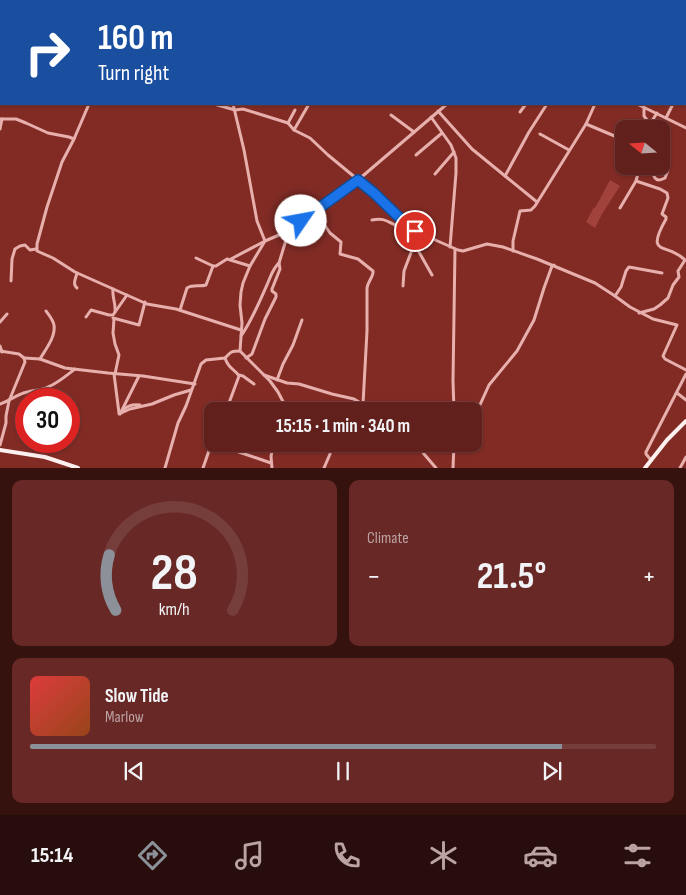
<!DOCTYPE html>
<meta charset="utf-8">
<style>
:root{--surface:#62201c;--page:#682825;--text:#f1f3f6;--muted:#bba3a3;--line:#763e3b;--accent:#8c9099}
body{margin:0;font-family:"Sofia Sans Condensed",sans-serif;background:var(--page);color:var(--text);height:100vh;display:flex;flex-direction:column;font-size:19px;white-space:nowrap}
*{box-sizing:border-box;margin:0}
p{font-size:16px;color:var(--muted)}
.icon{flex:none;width:28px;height:28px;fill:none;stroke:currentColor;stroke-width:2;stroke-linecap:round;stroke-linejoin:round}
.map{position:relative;height:468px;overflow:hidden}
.sheet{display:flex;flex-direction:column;gap:12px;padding:12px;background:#36120f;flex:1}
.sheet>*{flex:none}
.top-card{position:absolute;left:0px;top:0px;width:686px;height:105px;box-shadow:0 1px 4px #0004,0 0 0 1px var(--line);background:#1a4fa0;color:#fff;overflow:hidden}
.needle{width:32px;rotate:288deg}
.controls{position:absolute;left:615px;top:120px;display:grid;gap:10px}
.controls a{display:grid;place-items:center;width:55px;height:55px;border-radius:10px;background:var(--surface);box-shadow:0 1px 4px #0004,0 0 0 1px var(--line);font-size:25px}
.speed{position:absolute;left:15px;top:388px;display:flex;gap:10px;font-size:25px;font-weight:700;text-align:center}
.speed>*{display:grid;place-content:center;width:65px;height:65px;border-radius:50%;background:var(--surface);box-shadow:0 1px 4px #0004,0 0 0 1px var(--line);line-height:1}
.speed .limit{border:8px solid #d22;background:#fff;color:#111}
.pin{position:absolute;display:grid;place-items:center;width:42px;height:42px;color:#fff;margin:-21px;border:2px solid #fff;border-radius:50%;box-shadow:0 1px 5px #0007}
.me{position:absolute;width:55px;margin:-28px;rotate:57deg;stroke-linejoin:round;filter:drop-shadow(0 0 4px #0008)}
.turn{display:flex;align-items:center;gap:18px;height:105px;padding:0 15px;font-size:22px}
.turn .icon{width:65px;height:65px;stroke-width:2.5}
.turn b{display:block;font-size:35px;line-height:42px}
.big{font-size:38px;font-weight:700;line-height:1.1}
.sheet .widget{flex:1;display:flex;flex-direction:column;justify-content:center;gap:8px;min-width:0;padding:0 18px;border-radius:10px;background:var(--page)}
.sheet .dial{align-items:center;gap:0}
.dial svg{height:130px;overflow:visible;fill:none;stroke:var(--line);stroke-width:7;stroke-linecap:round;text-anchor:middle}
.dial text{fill:var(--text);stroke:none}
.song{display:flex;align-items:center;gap:15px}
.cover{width:60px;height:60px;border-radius:8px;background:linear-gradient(135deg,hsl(0 70% 55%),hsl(20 70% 35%))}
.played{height:5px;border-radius:2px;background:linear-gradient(90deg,var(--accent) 85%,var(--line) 85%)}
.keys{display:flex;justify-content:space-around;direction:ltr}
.heat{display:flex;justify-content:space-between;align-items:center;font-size:28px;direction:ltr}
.sheet .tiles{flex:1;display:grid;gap:12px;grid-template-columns:1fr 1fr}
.widget:last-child{grid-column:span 2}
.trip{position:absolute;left:204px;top:402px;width:278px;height:50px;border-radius:10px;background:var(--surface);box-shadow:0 1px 4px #0004,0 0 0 1px var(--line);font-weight:700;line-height:50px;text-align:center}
.dock{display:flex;height:80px;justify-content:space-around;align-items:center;background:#270d0b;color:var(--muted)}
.dock .icon{width:35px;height:35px}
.dock .selected{color:var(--accent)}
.dock b{font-size:22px;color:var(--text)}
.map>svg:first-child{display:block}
.green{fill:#a1423c}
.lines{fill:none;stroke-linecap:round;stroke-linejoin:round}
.minor{stroke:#e7b0ad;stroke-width:3}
.major{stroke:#fdf1ef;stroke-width:4}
.route-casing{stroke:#114b97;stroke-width:12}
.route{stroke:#1a73e8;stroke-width:9}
</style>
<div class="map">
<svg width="686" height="468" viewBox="0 0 686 468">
<rect width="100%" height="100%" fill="#822b25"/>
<path class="green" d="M 610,180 L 620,186 L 602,214 L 595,228 L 586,222 L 594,207 L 595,208 Z"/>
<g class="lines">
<g class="minor">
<path d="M 577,0 L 577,1"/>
<path d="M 251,1 L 251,0"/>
<path d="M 488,1 L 488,0"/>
<path d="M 555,1 L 556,0"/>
<path d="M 685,49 L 686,49"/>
<path d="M 0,50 L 1,51"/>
<path d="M 89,104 L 74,139 L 62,162 L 47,207 L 37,244 L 37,251 L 53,258 L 75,272 L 147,304 L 176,309 L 241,330"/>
<path d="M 214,104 L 235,110 L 243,109 L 288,123 L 294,130 L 310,138 L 328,155 L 374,193 L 406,224 L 415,231 L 458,250 L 463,251 L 487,244 L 503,247 L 537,259 L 595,283 L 615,296 L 630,307 L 653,319 L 677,325 L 663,356 L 665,359 L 686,370"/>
<path d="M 637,104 L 686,128"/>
<path d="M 644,107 L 644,116 L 650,124 L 649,129"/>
<path d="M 438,111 L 472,149 L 537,202"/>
<path d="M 520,112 L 526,104"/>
<path d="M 391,115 L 414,132"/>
<path d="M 431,117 L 451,145 L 456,158 L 456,173 L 450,247"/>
<path d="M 666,118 L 673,104"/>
<path d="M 0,119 L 16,119 L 26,123 L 48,133 L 69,137 L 74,139"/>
<path d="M 288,123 L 295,110"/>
<path d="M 586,124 L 624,140"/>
<path d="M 650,124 L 657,113"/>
<path d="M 0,129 L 2,119"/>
<path d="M 294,130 L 309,104"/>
<path d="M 540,134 L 569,150"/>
<path d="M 416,155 L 442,133"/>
<path d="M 652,166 C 653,175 654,184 665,178 L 668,170"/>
<path d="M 435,174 L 454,152"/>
<path d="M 505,176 L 529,132 L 547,104"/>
<path d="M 636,181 L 660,189 L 667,193 L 668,198 L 662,214 L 666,217 L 666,219 C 644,258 668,242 685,260 L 678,271 L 679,277 L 673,285 L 668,298 L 660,305 L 654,309 L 639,313"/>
<path d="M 620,208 L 636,181 L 640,166"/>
<path d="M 315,211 L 330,233 L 341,242 L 340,254 L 358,259 L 373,271 C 374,276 368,281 367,288 L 367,331 L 363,404"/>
<path d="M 372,220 C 386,217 388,223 400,227 L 406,224"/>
<path d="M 416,241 L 419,252 L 432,275"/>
<path d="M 513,251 L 513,241 L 520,211 L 531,210 L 535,206 L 586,124 L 595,104"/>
<path d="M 196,258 L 213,266 L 216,266 L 227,259 L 250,266"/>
<path d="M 231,259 L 265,241 L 257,221 L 244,150 L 233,104"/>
<path d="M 11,281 L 12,259 L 15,249 L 20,246 L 25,245 L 30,250 L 36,249"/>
<path d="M 403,286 L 404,271 L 415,242 L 415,231"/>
<path d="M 77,288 C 72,284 76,278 77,273"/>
<path d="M 113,289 C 112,297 116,304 115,312"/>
<path d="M 615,296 L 621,287 L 626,271 L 629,267 L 662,273"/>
<path d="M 180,310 L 187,288 C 193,284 200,287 206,285 L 213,266"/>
<path d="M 86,317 L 91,310 L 109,315 L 113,315 L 127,295"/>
<path d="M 113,318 L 139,325 L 145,302"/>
<path d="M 114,319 L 113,333 L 115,344 L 119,355 L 115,374"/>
<path d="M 0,322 L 7,314"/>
<path d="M 241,336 C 251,322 259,303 266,287 C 270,279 272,269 279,263"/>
<path d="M 0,346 L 2,352"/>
<path d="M 0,351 L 19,354 L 24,358 L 25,362 L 9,401 L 6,416 L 6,423 L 0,445"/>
<path d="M 24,358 L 40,359 L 65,368 L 108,373 L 143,376 L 195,384"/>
<path d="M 225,358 C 229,370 234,368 239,376 L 226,411"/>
<path d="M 246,358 L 252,354 L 265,319 L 276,297 L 276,294 L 272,291 L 272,289 L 280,269 L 279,263 L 286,240 L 284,233"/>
<path d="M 40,359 C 45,350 56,337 54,325 C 53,320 49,315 46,311"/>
<path d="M 114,374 L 119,413"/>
<path d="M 239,375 L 243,376 L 254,384"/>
<path d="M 264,375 L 287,383 L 299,384 L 332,394 L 354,399 L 374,411"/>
<path d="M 277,380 L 283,364 L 293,345 L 302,320"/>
<path d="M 677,393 L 686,400"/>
<path d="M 0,404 C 9,401 13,397 21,394 C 30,390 40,391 48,387 C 58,383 67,375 75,369"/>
<path d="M 123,410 C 128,405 133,404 140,405"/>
<path d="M 288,411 L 278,392 L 270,381 L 240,351 L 242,323 L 240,305 L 241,292 L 243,283 L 250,266 L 265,241 L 286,232 L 358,180 L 447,104"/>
<path d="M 454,411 L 453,381 L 455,249"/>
<path d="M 119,414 L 130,409 L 152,404 L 174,395 L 191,390"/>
<path d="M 120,414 L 139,376"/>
<path d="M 472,426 L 474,418 L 489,385 L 517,351 L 534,320 L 544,288 L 552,266 L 554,265"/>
<path d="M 472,434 L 476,438 L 479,437"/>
<path d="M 418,444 L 424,454 L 436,468"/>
<path d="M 236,451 L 271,463"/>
<path d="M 651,460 L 646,454 L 646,452 L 686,374"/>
<path d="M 165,468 L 178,423 L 186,406 L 201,364 L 206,360 L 225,358 C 231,352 230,351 240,351"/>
<path d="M 203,468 L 212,442"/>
<path d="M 272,468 L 271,456 L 274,444"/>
<path d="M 324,468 L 330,454"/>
<path d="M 453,468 L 454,444"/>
<path d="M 680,468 L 686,457"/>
</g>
<g class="major">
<path d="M 0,450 L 45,457 L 78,468"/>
<path d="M 645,468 L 667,440 L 686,421"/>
</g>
</g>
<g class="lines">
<defs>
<path id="route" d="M 301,221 L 358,180 L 374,193 L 406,224 L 415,231"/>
</defs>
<use href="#route" class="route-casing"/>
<use href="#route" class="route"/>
</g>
</svg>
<div class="controls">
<a><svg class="needle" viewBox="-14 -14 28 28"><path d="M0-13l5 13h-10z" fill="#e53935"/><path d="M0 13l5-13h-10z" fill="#bba3a3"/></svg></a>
</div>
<div class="speed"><div class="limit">30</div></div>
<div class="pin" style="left:415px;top:231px;background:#d93025"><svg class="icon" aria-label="arrive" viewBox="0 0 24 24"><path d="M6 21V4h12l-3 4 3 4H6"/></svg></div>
<svg class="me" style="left:301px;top:221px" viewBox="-20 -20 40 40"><circle r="19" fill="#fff"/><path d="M0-13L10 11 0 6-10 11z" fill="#1a73e8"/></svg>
<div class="trip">15:15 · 1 min · 340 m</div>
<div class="top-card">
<div class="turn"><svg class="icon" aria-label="right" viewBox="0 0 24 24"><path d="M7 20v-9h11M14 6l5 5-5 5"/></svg><div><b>160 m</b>Turn right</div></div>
</div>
</div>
<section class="sheet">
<div class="tiles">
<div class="widget dial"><svg viewBox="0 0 100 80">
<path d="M14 69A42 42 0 1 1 86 69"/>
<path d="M14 69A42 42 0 0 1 10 35" stroke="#8c9099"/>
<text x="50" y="56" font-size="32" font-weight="700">28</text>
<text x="50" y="72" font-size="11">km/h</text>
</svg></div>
<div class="widget"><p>Climate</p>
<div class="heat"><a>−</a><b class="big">21.5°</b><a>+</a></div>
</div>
<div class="widget">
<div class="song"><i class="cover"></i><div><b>Slow Tide</b><p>Marlow</p></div></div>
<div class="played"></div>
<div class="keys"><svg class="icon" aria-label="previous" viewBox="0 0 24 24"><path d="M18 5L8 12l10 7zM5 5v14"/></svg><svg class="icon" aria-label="pause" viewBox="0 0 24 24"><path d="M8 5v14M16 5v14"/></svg><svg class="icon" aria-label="next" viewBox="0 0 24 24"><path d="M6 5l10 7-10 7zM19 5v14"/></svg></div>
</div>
</div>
</section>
<nav class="dock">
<b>15:14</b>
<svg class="icon selected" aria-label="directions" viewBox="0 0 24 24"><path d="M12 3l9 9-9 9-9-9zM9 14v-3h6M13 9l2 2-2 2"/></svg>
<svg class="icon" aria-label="music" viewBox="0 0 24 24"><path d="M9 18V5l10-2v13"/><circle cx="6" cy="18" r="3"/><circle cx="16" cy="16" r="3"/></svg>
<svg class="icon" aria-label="phone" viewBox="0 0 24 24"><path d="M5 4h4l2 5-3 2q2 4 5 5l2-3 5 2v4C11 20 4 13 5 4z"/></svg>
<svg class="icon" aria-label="climate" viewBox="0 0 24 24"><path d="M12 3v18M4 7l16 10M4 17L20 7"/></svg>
<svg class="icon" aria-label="car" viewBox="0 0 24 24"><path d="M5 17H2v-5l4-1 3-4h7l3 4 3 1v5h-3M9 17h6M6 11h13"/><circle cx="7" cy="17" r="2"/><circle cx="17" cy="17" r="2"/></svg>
<svg class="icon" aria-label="filters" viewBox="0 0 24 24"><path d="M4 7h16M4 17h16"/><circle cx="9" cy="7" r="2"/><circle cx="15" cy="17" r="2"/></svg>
</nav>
